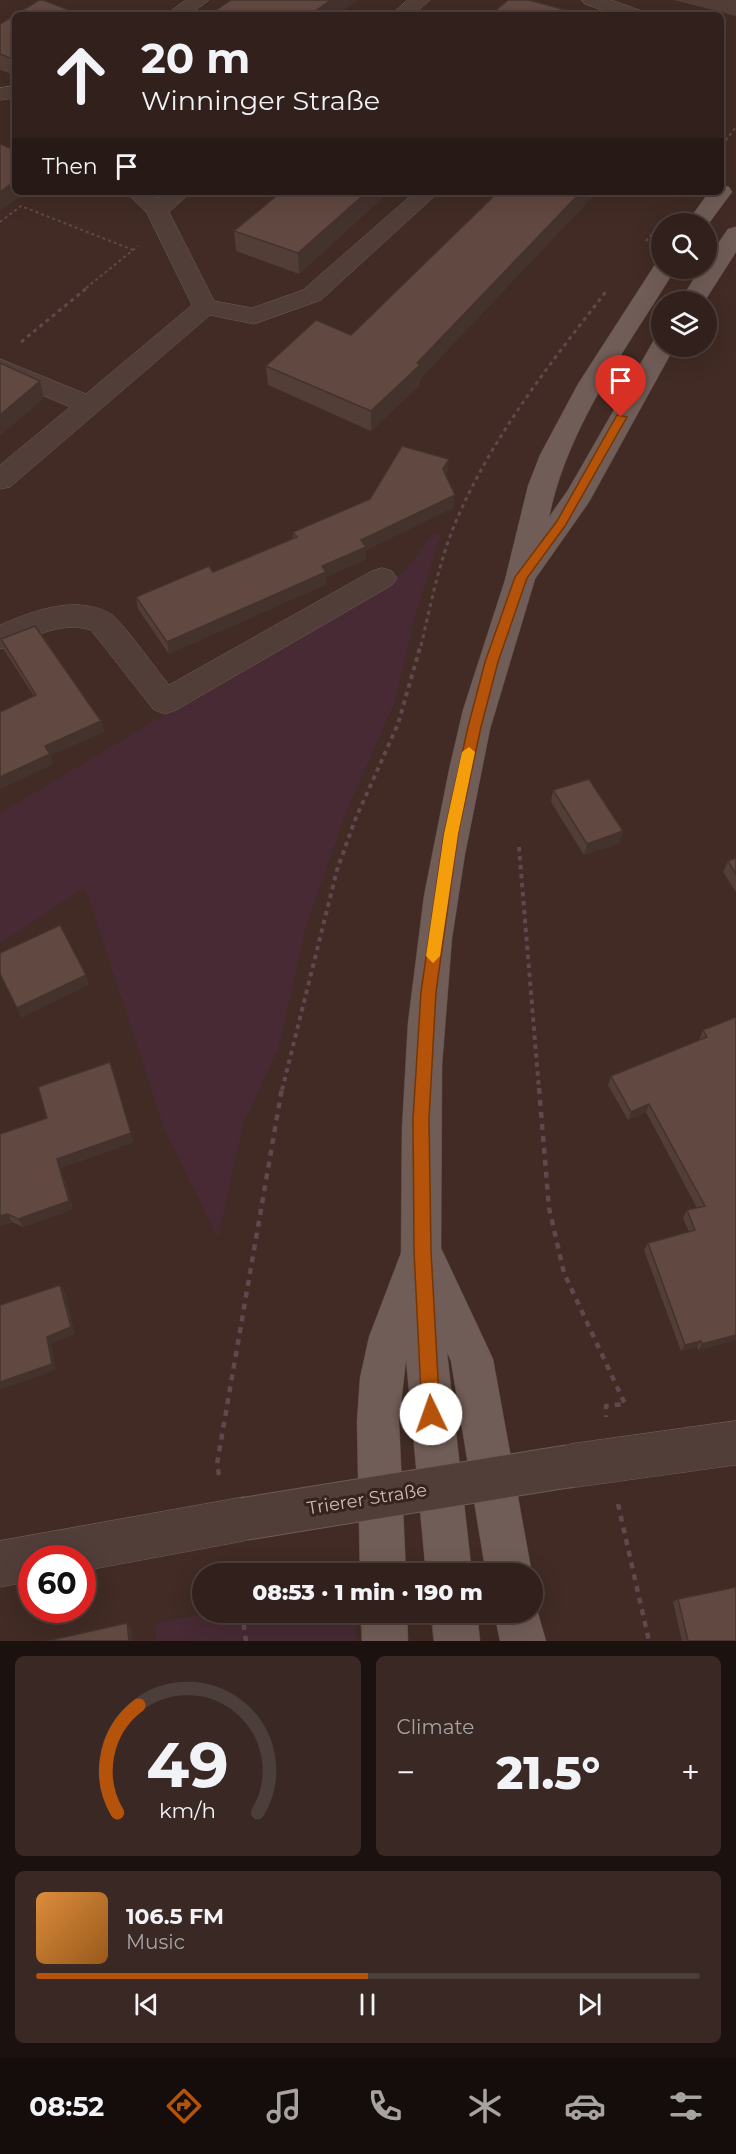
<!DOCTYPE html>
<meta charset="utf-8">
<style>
:root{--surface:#31201b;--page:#392824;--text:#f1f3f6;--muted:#a8a3a3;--line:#4c3e3a;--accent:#b45309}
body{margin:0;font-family:Montserrat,sans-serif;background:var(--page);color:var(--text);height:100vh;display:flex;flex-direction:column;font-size:22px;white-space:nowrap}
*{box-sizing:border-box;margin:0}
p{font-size:20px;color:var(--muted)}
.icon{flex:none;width:33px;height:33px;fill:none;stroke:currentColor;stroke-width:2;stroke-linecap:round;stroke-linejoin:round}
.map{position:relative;height:1641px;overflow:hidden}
.drawer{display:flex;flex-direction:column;gap:15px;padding:15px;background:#1b120f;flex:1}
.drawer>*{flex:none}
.hud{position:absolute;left:12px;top:12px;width:712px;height:183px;border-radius:9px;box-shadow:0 6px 24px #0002,0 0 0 2px var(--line);background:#31201b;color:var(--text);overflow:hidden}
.buttons{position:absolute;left:651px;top:213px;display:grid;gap:12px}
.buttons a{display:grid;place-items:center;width:66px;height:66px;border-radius:50%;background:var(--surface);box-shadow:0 6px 24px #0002,0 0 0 2px var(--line);font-size:30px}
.speed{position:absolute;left:18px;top:1545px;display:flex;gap:12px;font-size:30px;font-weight:700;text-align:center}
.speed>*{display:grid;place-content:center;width:78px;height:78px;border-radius:50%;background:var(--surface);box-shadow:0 6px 24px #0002,0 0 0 2px var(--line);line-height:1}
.speed .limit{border:9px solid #d22;background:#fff;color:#111}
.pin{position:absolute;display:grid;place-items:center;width:51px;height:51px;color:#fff;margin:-62px -26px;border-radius:50% 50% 50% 0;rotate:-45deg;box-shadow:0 0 6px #0007}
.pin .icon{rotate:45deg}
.me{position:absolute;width:66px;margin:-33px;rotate:357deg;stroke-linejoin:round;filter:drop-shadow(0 0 4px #0008)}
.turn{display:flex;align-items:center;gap:21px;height:126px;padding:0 30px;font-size:27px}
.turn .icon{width:78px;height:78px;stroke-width:2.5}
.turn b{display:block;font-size:42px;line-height:51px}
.then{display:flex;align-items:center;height:57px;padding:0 30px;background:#0003;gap:12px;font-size:22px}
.big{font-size:45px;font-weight:800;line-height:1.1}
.drawer .widget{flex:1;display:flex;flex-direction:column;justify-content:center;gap:9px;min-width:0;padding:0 21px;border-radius:9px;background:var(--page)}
.drawer .dial{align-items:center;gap:0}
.dial svg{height:156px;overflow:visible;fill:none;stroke:var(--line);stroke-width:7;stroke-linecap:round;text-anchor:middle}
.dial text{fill:var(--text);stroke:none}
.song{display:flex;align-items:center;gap:18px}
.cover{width:72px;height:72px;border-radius:9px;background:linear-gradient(135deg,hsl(30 70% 55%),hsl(30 70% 35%))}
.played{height:6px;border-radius:3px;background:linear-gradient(90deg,var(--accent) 50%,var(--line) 50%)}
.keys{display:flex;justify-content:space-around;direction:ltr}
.heat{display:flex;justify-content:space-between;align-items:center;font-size:33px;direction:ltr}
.drawer .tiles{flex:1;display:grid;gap:15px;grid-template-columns:1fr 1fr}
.widget:last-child{grid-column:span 2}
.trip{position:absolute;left:192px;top:1563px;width:351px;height:60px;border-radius:30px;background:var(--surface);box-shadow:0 6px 24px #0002,0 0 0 2px var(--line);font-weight:800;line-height:60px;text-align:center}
.tab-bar{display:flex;height:96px;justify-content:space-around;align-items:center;background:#140d0b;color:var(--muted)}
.tab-bar .icon{width:42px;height:42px}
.tab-bar .current{color:var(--accent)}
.tab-bar b{font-size:27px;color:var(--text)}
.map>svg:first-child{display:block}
.green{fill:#472a34}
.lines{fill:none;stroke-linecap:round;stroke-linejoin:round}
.minor-casing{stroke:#6e5c56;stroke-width:1}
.major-casing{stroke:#5a4842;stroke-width:1}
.path-far3{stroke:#61474e;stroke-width:2;stroke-dasharray:3 3;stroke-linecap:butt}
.path-far2{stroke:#61474e;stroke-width:3;stroke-dasharray:4 4;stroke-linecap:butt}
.path-far1{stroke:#61474e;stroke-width:4;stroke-dasharray:4.5 4.5;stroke-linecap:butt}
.path{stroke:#61474e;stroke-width:4.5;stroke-dasharray:6 6;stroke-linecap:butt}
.minor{fill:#513e39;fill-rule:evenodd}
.major{fill:#715d57;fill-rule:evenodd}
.minor-bridge-casing{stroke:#6e5c56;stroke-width:44;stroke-linecap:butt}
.minor-bridge{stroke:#513e39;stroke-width:42}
.wall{fill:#533e37}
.shaded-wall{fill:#44322d}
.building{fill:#614840;stroke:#44322d;stroke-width:1.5}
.route{fill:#b45309;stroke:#753606;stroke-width:1.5}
.slow{fill:#f59e0b}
.labels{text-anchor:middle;stroke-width:6;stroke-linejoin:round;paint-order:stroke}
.near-street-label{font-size:18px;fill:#cbbbb5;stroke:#36231d}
</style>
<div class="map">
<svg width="736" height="1641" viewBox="0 0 736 1641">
<rect width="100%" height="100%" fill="#412b24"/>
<g class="green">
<path d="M 433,533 L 441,534 L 416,613 L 395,701 L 346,813 L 306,927 L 279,1047 L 243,1125 L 218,1238 L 165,1131 L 85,887 L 0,944 L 0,813 L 405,571 Z"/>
<path d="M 210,1613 L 355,1613 L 357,1641 L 156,1641 L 155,1623 Z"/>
</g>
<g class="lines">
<defs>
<g id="minor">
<path d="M 186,0 L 209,0 L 189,15 L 166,15 Z"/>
<path d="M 408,0 L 430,0 L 413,15 L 391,15 Z"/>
<path d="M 582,0 L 611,0 L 642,11 L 645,15 L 616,15 L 585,4 Z"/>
<path d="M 15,86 L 15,98 L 0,100 L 0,88 Z"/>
<path d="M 126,192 L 150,192 L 158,198 L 166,192 L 191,192 L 169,212 L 214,301 L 252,308 L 303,290 L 415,192 L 439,192 L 321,300 L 254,324 L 210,315 L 10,487 L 0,489 L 0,465 L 70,407 L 0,377 L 0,359 L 86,394 L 192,305 L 147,213 Z"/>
<path d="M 382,568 L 392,571 L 397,578 L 392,585 L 176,710 L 165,714 L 154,710 L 91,630 C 58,620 30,640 0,649 L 0,625 C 33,611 76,594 111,614 C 121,620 158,672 169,685 L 372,571 Z"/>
<path d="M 736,1421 L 736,1465 L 570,1488 L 555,1481 L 548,1466 L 555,1451 L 570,1444 Z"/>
<path d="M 244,1497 L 260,1503 L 266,1519 L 260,1535 L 244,1541 L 82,1571 L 82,1558 L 32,1558 L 32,1581 L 0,1587 L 0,1541 Z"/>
</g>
<g id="major">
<path d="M 722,185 L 729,187 L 732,192 L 706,227 L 706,224 L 686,224 L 709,192 L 722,192 Z"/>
<path d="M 736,227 L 736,252 L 704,302 L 679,302 L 701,268 L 706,268 L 706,261 L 728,229 Z"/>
<path d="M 662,261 L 662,268 L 676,268 C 627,348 568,425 549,517 L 568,490 L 654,340 L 662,339 L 662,346 L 675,346 L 589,502 L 535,579 L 490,729 L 465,854 L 452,938 L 442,1065 L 441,1248 L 493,1359 L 532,1574 L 486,1574 L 451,1361 L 447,1352 L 472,1574 L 426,1574 L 406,1359 L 399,1422 L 406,1574 L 360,1574 L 357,1422 L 360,1378 L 369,1337 L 401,1253 L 402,1129 L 408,1023 L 424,896 L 449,770 L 463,710 L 505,580 L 528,486 L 540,455 L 578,384 L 656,263 Z"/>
<path d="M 533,1596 L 546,1641 L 500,1641 L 494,1612 L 532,1612 Z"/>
<path d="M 361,1612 L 407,1612 L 408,1641 L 362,1641 Z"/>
<path d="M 431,1612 L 477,1612 L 480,1641 L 434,1641 Z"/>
</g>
</defs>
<use href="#minor" class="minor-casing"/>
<use href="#major" class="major-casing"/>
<g class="path-far3">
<path d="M 722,145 L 736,127"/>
<path d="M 0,222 L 21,206 L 133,250"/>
<path d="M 646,241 L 664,219"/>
<path d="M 86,288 L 138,246"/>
</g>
<g class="path-far2">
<path d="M 21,342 L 88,287"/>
<path d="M 421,646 C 430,607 438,568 452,531 C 488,441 549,365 608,289"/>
</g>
<g class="path-far1">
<path d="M 519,847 L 539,1090"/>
<path d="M 282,1090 L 337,870 L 355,820 L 398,724 L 421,644"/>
</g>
<g class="path">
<path d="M 539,1088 L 549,1208 L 564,1273 L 625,1404 L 606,1406 L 606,1417"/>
<path d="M 219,1475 L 217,1464 L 282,1088"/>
<path d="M 618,1504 L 649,1641"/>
<path d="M 242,1612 L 246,1641"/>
</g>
<use href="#minor" class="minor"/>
<use href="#major" class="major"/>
<defs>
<path id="minor-bridge" d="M 244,1519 L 570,1466"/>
</defs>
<use href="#minor-bridge" class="minor-bridge-casing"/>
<use href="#minor-bridge" class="minor-bridge"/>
</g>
<g class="wall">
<path d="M 674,0 L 736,0 L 736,16 Z"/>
<path d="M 15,15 L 15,75 L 0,70 L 0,24 Z"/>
<path d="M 281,192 L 389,192 L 299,274 L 236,251 L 234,231 Z"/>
<path d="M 498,192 L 597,192 L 420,379 L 420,385 L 371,431 L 268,385 L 266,366 L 351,335 Z"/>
<path d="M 448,471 L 446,475 L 454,507 L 366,550 L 366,559 L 326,577 L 327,584 L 169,654 L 138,609 L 136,597 L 213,572 L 293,538 L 293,532 Z"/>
<path d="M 1,639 L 101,721 L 104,732 L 50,755 L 53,764 L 0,789 L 34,696 L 4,650 Z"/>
<path d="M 553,790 L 623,831 L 620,843 L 584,855 L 551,802 Z"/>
<path d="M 736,858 L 736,892 L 723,872 L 728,861 Z"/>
<path d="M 736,1017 L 736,1340 L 698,1350 L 697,1347 L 681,1351 L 644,1250 L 648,1243 L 689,1232 L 683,1218 L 687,1210 L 697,1208 L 646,1112 L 628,1120 L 608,1085 L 611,1076 L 699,1040 L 703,1030 Z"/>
<path d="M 0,1134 L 134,1142 L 61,1168 L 73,1209 L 23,1227 L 12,1222 L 0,1226 Z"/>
<path d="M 678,1599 L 736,1641 L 682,1641 L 673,1602 Z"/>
</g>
<g class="shaded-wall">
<path d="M 331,0 L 358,0 L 337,15 L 310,15 Z"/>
<path d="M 15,181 L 15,192 L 27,192 L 0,211 L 0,192 Z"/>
<path d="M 367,192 L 389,192 L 299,274 L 298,253 Z"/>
<path d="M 581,192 L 597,192 L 420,379 L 420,385 L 371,431 L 371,411 Z"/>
<path d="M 40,381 L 44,398 L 0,436 L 0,415 Z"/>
<path d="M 449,459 L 448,471 L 442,481 L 443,469 Z"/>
<path d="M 455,495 L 454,507 L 366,550 L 366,559 L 326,577 L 327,584 L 169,654 L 167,642 L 322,566 L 361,540 Z"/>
<path d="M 101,721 L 104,732 L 50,755 L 53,764 L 0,789 L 0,777 L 45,746 Z"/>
<path d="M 623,831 L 620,843 L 584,855 L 587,844 Z"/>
<path d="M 86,975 L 89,985 L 21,1018 L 17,1008 Z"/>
<path d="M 113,1072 L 134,1142 L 61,1168 L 73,1209 L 23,1227 L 18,1219 Z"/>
<path d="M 649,1104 L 646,1112 L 628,1120 L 631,1112 Z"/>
<path d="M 8,1214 L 12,1222 L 0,1226 L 0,1216 Z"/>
<path d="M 60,1285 L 65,1292 L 75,1334 L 51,1344 L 56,1370 L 0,1390 L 0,1382 L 47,1337 Z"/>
<path d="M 736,1335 L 736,1340 L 698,1350 L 702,1344 Z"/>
<path d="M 701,1341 L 697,1347 L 681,1351 L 685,1345 Z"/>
<path d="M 127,1623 L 131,1626 L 133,1641 L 129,1641 Z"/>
</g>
<g class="building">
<path d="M 39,0 L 43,0 L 82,15 L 15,15 L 15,60 L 0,54 L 0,24 Z"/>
<path d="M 231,0 L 331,0 L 310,15 L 209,15 Z"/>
<path d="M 508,0 L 529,0 L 569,11 L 565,15 L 490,15 Z"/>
<path d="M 0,144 L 15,150 L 15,181 L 0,192 Z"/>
<path d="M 281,192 L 367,192 L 298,253 L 234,231 Z"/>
<path d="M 498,192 L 581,192 L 417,363 L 420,365 L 371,411 L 266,366 L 316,320 L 351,335 Z"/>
<path d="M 0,363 L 40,381 L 0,415 Z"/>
<path d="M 402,446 L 449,459 L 443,469 L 455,495 L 361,540 L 366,547 L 322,566 L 326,572 L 167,642 L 136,597 L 209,566 L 213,572 L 297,537 L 293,532 L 370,499 Z"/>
<path d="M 35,626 L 101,721 L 45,746 L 50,754 L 0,777 L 0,712 L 36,695 L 1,639 Z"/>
<path d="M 589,779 L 623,831 L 587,844 L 553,790 Z"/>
<path d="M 736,858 L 736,874 L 728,861 Z"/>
<path d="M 60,925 L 86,975 L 17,1008 L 0,974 L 0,953 Z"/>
<path d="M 736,1017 L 736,1335 L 702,1344 L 701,1341 L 685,1345 L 648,1243 L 695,1230 L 687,1210 L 705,1206 L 649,1104 L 631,1112 L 611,1076 L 707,1037 L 703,1030 Z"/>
<path d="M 110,1062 L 131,1133 L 57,1159 L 69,1201 L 18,1219 L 8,1214 L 0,1216 L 0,1134 L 47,1118 L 38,1087 Z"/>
<path d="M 60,1285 L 71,1327 L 47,1337 L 52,1364 L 0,1382 L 0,1305 Z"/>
<path d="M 736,1587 L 736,1641 L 688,1641 L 678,1599 Z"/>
<path d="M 127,1623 L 129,1641 L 47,1641 Z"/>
</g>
<path class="route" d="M 617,415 L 627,417 L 565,526 L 527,578 L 498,662 L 481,727 L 458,834 L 436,992 L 429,1119 L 431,1251 L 440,1414 L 438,1420 L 431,1423 L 425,1420 L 422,1414 L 414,1251 L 413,1119 L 421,992 L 444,834 L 468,727 L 485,662 L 515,577 L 557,521 Z"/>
<path class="slow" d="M 469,747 L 475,752 L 458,834 L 440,956 L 433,963 L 426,956 L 444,834 L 462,752 Z"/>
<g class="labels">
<g class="near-street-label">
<text transform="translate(367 1499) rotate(-9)" y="6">Trierer Straße</text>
</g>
</g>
</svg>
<div class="buttons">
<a><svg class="icon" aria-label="search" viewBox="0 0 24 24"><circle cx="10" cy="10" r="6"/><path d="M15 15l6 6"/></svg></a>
<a><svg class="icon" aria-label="layers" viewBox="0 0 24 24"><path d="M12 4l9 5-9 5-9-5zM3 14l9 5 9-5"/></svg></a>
</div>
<div class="speed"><div class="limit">60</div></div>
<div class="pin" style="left:621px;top:417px;background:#d93025"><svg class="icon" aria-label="arrive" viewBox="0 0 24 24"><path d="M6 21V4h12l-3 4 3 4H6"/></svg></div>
<svg class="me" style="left:431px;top:1414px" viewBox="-20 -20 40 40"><circle r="19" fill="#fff"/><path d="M0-13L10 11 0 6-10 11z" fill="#b45309"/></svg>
<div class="trip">08:53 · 1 min · 190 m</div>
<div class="hud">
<div class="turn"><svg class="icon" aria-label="ahead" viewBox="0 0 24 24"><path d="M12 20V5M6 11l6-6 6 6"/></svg><div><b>20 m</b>Winninger Straße</div></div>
<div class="then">Then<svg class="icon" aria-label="arrive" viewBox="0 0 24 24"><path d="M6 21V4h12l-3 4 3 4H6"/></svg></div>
</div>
</div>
<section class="drawer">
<div class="tiles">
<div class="widget dial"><svg viewBox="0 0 100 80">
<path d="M14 69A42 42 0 1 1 86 69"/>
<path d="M14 69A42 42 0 0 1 25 14" stroke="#b45309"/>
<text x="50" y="56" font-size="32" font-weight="700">49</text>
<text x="50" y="72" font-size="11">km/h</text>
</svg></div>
<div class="widget"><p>Climate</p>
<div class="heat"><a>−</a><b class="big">21.5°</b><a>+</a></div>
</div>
<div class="widget">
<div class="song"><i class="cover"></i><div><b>106.5 FM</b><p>Music</p></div></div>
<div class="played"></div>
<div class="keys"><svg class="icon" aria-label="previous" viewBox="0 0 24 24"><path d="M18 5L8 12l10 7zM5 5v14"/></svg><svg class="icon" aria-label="pause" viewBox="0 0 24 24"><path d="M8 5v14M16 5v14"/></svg><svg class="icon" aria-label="next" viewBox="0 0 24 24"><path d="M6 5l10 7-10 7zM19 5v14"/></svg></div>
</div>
</div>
</section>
<nav class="tab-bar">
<b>08:52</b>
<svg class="icon current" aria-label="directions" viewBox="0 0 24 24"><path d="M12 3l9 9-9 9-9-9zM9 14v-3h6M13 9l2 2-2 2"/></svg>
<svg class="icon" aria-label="music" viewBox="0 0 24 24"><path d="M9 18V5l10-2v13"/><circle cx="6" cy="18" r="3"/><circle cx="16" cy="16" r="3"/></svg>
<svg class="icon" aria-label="phone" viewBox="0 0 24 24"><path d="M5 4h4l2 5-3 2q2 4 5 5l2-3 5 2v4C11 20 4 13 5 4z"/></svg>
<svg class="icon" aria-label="climate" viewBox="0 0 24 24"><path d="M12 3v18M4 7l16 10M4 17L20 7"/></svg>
<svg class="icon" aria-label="car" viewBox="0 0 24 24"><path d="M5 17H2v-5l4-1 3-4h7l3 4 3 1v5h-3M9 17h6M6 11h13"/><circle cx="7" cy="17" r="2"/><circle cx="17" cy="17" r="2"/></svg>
<svg class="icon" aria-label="filters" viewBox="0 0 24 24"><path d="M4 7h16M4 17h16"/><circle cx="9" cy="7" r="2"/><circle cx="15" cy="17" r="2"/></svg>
</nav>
